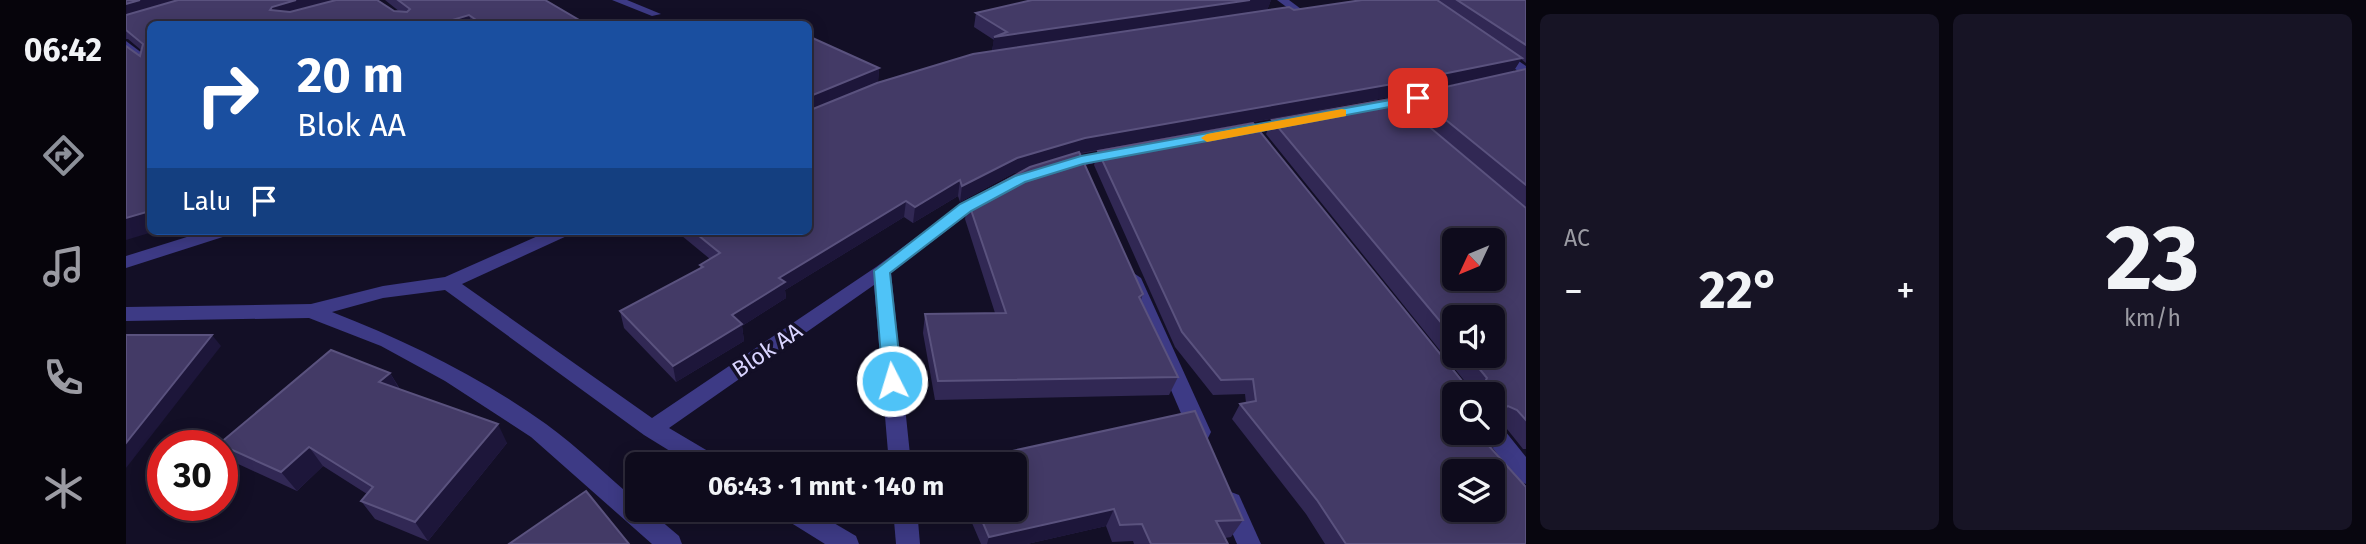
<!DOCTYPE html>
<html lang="id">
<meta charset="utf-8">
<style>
:root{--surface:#0e0b1c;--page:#171425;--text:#f1f3f6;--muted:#9b9ba3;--line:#2e2b3b;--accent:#8c9099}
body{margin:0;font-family:"Fira Sans",sans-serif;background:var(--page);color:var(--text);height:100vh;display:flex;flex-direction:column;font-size:26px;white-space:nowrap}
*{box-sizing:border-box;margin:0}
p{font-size:23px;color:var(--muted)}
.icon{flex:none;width:38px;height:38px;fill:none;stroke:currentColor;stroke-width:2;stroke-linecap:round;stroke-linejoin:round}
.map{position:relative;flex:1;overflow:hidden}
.panel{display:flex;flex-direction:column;gap:14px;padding:14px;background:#08060f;width:840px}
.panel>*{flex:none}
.guide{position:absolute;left:21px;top:21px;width:665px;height:214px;border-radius:10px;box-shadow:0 4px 18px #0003,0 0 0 2px var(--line);background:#1a4fa0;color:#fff;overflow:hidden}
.needle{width:46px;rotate:226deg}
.controls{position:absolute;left:1316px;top:228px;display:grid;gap:14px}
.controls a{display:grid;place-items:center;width:63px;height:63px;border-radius:10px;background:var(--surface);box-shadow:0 4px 18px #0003,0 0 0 2px var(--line);font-size:35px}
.speed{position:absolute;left:21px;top:430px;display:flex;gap:14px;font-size:35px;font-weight:700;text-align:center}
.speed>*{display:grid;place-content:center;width:91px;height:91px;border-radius:50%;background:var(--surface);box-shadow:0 4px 18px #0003,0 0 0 2px var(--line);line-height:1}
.speed .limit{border:10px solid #d22;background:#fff;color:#111}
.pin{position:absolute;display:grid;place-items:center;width:60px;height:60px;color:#fff;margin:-30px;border-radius:14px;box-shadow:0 4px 10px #0006}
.me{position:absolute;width:77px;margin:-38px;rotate:355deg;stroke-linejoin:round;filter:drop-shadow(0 0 5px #0008)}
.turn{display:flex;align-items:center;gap:24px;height:147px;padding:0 35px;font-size:32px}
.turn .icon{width:91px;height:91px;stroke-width:2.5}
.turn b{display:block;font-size:49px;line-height:60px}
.then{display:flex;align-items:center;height:66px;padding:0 35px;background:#0003;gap:14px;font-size:26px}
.big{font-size:52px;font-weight:700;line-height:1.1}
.panel .tile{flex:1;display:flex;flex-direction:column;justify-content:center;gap:10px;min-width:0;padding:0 24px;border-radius:10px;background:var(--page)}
.panel .dial{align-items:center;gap:0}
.dial b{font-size:91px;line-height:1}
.heat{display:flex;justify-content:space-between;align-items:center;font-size:38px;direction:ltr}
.panel .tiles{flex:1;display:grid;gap:14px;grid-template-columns:repeat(2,1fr)}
.trip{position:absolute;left:499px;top:452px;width:402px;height:70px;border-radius:10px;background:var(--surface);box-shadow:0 4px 18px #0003,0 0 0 2px var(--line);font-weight:700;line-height:70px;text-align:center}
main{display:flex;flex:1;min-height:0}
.dock{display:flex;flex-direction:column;width:126px;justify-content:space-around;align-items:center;background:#06040b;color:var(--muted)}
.dock .icon{width:49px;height:49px}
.dock .current{color:var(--accent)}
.dock b{font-size:32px;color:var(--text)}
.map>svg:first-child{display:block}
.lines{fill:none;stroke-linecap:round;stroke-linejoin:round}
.street{fill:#3d3a85;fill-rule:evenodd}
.wall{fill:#312854;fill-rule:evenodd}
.shaded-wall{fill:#1d163a}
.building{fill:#433a66;stroke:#5a527e;stroke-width:2;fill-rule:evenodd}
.route{fill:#4fc3f7;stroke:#337fa1;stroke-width:2}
.slow{fill:#f59e0b}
.labels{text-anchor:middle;stroke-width:7;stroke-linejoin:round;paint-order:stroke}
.street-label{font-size:23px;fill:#d9d4ff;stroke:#130f26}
</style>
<main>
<nav class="dock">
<b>06:42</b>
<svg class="icon current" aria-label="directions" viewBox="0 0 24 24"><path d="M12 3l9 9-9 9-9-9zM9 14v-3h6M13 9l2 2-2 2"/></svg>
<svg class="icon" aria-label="music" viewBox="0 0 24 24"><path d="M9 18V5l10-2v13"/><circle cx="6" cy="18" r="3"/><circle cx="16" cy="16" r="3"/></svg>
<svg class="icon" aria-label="phone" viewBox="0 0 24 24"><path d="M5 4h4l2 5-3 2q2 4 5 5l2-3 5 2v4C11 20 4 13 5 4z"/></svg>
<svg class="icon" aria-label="climate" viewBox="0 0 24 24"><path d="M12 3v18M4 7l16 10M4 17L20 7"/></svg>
</nav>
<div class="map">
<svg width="1400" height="544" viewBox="0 0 1400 544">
<rect width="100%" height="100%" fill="#130f26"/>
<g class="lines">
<g class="street">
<path d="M 486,0 L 501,0 L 535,14 L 526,16 Z"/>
<path d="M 1151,0 L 1163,0 L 1179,12 L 1170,14 Z"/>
<path d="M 0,41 L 24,59 L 24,69 L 0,51 Z"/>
<path d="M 1367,49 L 1375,49 L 1400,66 L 1400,76 L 1367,55 Z"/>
<path d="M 1307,91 L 1312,92 L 1312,98 L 1252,110 L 1245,106 L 1252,102 Z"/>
<path d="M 1166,118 L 1173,122 L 1171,125 L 1108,137 L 1101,133 L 1108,129 Z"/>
<path d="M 991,150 L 998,154 L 996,157 L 936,170 L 929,166 L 931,163 Z"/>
<path d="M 862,191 L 870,196 L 868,199 L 846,211 L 765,273 L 785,464 L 763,464 L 748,285 L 543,428 L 592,457 L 595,464 L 565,464 L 518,435 L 319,290 L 257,298 L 206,312 C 281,341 354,377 420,424 C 452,447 481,476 511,501 L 511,509 L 521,509 L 553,536 L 556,544 L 526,544 L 405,437 L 319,381 L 255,346 L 183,318 L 0,321 L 0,307 L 185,304 L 257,286 L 319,277 L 423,231 L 445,231 L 443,235 L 336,284 L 526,418 L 750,267 L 834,205 Z"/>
<path d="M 80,231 L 105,231 L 103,235 L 0,268 L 0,256 Z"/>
<path d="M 1006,272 L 1015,278 L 1085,432 L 1082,438 L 1074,441 L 1066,438 L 1063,432 L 997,278 Z"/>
<path d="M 1367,423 L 1375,426 L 1400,457 L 1400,484 L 1392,481 L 1359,438 L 1356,432 L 1367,432 Z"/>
<path d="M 1105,492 L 1113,495 L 1135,544 L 1111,544 L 1093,502 L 1097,495 Z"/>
<path d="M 650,509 L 684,509 L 730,536 L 733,544 L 699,544 L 654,516 Z"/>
<path d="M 767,509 L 791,509 L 794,544 L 770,544 Z"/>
</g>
</g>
<g class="wall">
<path d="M 0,0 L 274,12 L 259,0 L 419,0 L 453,24 L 24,24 L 14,56 L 15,50 L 2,39 L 0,39 Z"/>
<path d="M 905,0 L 1145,0 L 1141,10 L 1168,10 L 1236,0 L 1400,0 L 1400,63 L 1395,59 L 1387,72 L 1264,97 L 954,154 L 1017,294 L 1015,300 L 1052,377 L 1043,395 L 809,400 L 797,333 L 799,314 L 869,313 L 839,219 L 842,201 L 896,171 L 888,173 L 834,202 L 832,196 L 787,223 L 778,217 L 659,290 L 660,298 L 616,326 L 618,341 L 550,382 L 498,328 L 494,311 L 574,269 L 574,265 L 584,259 L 550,231 L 682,231 L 753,68 L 752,82 L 866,51 L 868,40 L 848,27 L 850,13 Z"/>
<path d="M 1400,69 L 1400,208 L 1281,107 L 1288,94 Z"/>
<path d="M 1146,120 L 1400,208 L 1400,449 L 1397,449 L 1377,424 L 1371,422 L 1379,435 L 1366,449 L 1400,544 L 1199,544 L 1180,514 L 1106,419 L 1114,404 L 1120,403 L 1119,394 L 1087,395 L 1049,347 L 968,165 L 972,151 L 1340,386 L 1341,384 L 1140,134 ZM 1328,317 L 1367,355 L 1328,355 Z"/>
<path d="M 264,373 L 274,389 L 381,443 L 302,541 L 249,519 L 235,501 L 241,494 L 197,466 L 171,491 L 110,463 L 96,448 L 96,446 L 93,444 Z"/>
<path d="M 1069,411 L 1117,520 L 1105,537 L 1099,538 L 1102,544 L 1008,544 L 1007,541 L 986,542 L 980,526 L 901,544 L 855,544 L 840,509 L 889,509 L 889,464 L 831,464 L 831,463 Z"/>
</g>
<g class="shaded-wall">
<path d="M 14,0 L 64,0 L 0,21 L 0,4 Z"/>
<path d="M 170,0 L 226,0 L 153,21 L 144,10 L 146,7 Z"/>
<path d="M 1124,0 L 1145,0 L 1141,11 L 866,52 L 868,37 Z"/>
<path d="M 343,15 L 346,24 L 313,24 Z"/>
<path d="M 453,20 L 453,24 L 440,24 Z"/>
<path d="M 1396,58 L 1387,72 L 1264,97 L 955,153 L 888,173 L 834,202 L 836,186 L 891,158 L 959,138 Z"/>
<path d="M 753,68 L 752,82 L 682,112 L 682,97 Z"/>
<path d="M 834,180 L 832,196 L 787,223 L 789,207 Z"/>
<path d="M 780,201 L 778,217 L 659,290 L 660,298 L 616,326 L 618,341 L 550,382 L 547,366 L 606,315 L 653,278 Z"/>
<path d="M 24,211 L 24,231 L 30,231 L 0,240 L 0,218 Z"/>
<path d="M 86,335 L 95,346 L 0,468 L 0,443 Z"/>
<path d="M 264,373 L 275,392 L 253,382 Z"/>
<path d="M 372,424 L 381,443 L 302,541 L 289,522 Z"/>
<path d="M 183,447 L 197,466 L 171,491 L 155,472 Z"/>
<path d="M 988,509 L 980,526 L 901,544 L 861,544 L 863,537 Z"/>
</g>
<g class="building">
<path d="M 0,0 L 14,0 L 0,4 Z"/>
<path d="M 52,0 L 170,0 L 146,7 L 144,10 L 164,12 L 210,0 L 251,0 L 268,11 L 281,12 L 284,9 L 272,0 L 419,0 L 453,20 L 440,24 L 356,24 L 343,15 L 313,24 L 24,24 L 24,211 L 0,218 L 0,46 L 14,56 L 17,44 L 0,30 L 0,15 Z"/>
<path d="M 906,0 L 1124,0 L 868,37 L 881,32 L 850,13 Z"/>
<path d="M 1236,0 L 1311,0 L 1396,58 L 1272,83 L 959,138 L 891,158 L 836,186 L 834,180 L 789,207 L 780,201 L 653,278 L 659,282 L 606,315 L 616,324 L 547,366 L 494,311 L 577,267 L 574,265 L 594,253 L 567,231 L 682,231 L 682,111 L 751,83 L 847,54 L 1163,7 L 1168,10 Z"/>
<path d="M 1331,0 L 1400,0 L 1400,45 Z"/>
<path d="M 682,36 L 753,68 L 682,97 Z"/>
<path d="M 1400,69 L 1400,185 L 1288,94 Z"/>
<path d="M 1269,98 L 1400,208 L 1400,420 L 1391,410 L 1382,406 L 1378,408 L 1378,415 L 1367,417 L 1379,435 L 1353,435 L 1400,487 L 1400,544 L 1220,544 L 1191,500 L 1114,404 L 1130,401 L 1127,379 L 1095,380 L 1056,332 L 972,151 L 1127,123 L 1341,387 L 1343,382 L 1359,382 L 1361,378 L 1342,355 L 1367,355 L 1367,317 L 1328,317 L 1328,338 L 1146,120 ZM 1328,240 L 1367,240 L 1367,278 L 1328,278 ZM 1328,394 L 1367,394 L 1367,432 L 1328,432 ZM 1328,471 L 1367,471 L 1367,509 L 1328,509 Z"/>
<path d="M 953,152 L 1017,294 L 1013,297 L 1052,377 L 812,381 L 799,314 L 880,313 L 842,201 L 904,167 Z"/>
<path d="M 0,335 L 86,335 L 0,443 Z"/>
<path d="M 205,350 L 264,373 L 253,382 L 372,424 L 289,522 L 235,501 L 247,487 L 183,447 L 155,472 L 93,444 Z"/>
<path d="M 1069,411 L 1117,520 L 1090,521 L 1102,544 L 1025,544 L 1016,524 L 994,525 L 988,509 L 863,537 L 851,509 L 889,509 L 889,464 L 832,464 L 831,463 Z"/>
<path d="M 460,491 L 503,544 L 383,544 Z"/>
</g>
<path class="route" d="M 1292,95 L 1296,96 L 1296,101 L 957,164 L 899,182 L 845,211 L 764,273 L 776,381 L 773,386 L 760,386 L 757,381 L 748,271 L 834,204 L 889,176 L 955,156 Z"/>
<path class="slow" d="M 1216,109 L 1220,110 L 1220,116 L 1081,142 L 1075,138 L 1081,134 Z"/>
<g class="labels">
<g class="street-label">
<text transform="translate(641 350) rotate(-34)" y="8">Blok AA</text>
</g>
</g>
</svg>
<div class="controls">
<a><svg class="needle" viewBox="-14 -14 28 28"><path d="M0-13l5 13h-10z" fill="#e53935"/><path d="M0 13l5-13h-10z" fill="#9b9ba3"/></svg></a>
<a><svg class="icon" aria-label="sound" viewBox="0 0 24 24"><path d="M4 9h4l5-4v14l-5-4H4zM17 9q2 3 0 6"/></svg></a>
<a><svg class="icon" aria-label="search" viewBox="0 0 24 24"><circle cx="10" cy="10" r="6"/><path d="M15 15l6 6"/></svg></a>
<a><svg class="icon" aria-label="layers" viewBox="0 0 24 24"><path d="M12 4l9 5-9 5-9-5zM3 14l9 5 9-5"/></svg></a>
</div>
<div class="speed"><div class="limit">30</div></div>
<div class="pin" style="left:1292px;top:98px;background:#d93025"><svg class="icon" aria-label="arrive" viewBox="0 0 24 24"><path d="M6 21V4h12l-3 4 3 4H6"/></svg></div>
<svg class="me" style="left:766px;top:381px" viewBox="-20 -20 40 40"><circle r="17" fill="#4fc3f7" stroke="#fff" stroke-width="3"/><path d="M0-11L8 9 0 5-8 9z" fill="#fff"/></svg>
<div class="trip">06:43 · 1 mnt · 140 m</div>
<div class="guide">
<div class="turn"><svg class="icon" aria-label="right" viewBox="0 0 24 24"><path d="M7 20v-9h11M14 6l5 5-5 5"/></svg><div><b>20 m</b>Blok AA</div></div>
<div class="then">Lalu<svg class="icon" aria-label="arrive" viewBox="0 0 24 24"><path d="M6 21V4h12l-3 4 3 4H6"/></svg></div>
</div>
</div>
<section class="panel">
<div class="tiles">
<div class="tile"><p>AC</p>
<div class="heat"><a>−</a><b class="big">22°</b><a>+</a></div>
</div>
<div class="tile dial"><b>23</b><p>km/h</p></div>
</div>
</section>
</main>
